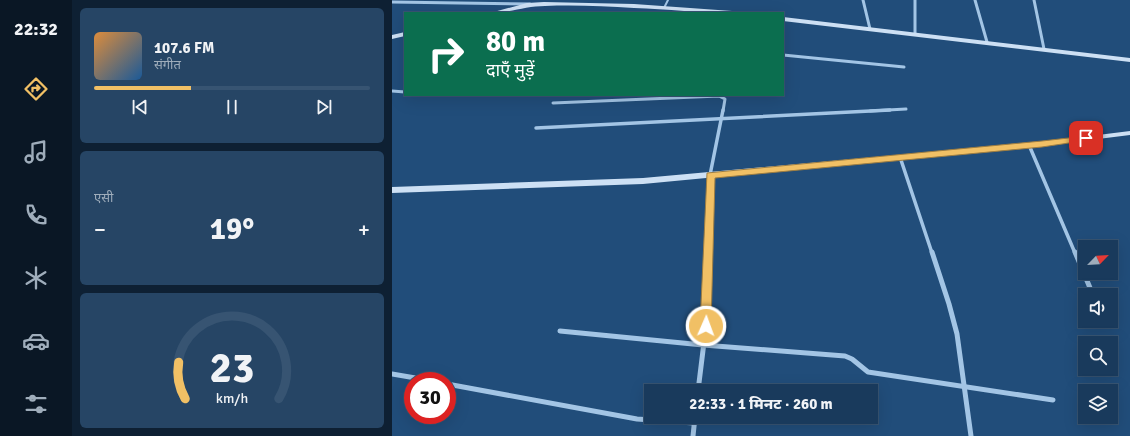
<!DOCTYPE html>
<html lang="hi">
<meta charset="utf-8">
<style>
:root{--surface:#193a5c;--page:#264565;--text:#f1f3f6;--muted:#9fadbb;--line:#375472;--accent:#f1c065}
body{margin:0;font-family:Signika,"Noto Sans Devanagari",sans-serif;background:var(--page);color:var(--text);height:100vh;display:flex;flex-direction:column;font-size:15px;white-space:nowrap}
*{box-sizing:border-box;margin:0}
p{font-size:13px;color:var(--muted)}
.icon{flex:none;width:22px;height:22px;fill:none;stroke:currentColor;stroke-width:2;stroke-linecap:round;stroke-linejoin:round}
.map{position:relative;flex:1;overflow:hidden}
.sheet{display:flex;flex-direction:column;gap:8px;padding:8px;background:#0e2033;width:320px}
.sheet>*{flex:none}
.top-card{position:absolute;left:12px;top:12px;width:380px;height:84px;border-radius:0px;box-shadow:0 4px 16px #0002,0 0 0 1px var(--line);background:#0b6e4f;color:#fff;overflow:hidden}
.needle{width:26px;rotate:65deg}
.controls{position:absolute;left:686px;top:240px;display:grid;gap:8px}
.controls a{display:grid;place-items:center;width:40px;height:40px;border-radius:0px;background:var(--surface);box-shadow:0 4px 16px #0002,0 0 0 1px var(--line);font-size:20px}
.speed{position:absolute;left:12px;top:372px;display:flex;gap:8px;font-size:20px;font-weight:700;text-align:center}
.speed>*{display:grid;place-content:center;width:52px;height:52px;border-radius:50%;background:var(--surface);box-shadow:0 4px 16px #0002,0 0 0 1px var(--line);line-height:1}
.speed .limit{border:6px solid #d22;background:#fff;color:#111}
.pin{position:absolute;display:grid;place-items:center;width:34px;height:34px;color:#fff;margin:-17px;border-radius:8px;box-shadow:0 2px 6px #0006}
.me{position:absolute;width:44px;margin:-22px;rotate:2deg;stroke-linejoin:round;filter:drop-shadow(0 0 3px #0008)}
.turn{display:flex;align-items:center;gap:14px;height:84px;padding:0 16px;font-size:18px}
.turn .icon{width:52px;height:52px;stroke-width:2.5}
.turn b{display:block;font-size:28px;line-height:34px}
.big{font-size:30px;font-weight:800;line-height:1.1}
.sheet .card{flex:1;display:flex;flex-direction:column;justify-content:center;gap:6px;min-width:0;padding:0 14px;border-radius:6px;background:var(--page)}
.sheet .dial{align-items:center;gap:0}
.dial svg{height:104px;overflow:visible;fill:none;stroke:var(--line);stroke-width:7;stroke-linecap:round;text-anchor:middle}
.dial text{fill:var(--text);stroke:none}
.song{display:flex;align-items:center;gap:12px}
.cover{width:48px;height:48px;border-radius:6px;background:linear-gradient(135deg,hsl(30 70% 55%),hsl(210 70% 35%))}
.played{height:4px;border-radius:2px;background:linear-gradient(90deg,var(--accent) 35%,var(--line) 35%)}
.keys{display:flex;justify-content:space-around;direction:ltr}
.heat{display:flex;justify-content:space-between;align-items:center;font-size:22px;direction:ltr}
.trip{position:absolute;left:252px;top:384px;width:234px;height:40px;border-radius:0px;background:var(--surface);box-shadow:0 4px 16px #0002,0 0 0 1px var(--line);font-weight:800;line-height:40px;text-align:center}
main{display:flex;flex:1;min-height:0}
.menu{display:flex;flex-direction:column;width:72px;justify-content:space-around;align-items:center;background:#0a1725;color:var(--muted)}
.menu .icon{width:28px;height:28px}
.menu .current{color:var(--accent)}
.menu b{font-size:18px;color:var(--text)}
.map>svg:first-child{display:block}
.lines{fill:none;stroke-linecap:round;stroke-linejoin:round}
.lane{stroke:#a3c5e5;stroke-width:2}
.street-far2{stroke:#a3c5e5;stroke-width:3}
.street-far1{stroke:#a3c5e5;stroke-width:3.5}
.street{stroke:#a3c5e5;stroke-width:5}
.secondary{fill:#cde0f4;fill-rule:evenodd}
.route{fill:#f1c065;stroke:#9d7d42}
</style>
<main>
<nav class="menu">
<b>22:32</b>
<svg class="icon current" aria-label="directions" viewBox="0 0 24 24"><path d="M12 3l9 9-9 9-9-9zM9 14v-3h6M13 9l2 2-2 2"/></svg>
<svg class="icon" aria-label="music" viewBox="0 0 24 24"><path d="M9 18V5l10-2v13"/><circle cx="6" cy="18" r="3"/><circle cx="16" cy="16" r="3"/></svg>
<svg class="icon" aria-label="phone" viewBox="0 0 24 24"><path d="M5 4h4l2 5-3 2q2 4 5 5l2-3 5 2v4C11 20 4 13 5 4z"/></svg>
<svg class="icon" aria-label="climate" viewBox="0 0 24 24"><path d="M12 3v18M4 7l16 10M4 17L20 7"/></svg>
<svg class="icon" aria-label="car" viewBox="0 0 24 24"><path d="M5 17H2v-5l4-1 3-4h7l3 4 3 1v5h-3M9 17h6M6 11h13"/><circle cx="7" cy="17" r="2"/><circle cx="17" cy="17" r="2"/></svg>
<svg class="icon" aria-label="filters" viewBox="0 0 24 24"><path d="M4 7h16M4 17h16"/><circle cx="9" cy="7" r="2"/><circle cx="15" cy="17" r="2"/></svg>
</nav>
<section class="sheet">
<div class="card">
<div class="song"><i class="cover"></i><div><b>107.6 FM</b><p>संगीत</p></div></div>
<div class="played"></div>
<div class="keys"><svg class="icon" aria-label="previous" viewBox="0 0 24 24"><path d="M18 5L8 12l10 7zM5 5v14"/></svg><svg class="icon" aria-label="pause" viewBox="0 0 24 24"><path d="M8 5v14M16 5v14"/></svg><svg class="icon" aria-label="next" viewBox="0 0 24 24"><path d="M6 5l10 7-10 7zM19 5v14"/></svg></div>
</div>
<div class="card"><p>एसी</p>
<div class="heat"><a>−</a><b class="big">19°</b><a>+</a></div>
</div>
<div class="card dial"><svg viewBox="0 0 100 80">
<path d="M14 69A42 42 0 1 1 86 69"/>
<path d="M14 69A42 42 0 0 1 9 41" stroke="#f1c065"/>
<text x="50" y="56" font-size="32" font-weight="700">23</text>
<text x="50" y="72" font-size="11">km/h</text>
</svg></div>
</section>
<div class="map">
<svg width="738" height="436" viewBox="0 0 738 436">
<rect width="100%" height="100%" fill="#214d7a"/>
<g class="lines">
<path class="lane" d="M 272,8 L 276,0"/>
<g class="street-far2">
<path d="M 471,0 L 478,29"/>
<path d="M 523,0 L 523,34"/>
<path d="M 583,0 L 595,42"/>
<path d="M 642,0 L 652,49"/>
<path d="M 0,2 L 138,4"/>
<path d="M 391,55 L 512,67"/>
<path d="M 0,91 L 13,92"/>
<path d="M 161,103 L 327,96 L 333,99 L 331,111"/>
<path d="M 478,111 L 514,109"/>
</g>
<g class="street-far1">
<path d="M 144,128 L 498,110"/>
<path d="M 637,145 L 683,253"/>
<path d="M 508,157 L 540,253"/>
<path d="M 316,253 L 318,175 L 331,110"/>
</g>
<g class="street">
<path d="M 540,252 L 557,304 L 565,334 L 579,436"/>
<path d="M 683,252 L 701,295"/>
<path d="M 168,331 L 311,345 L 453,356 L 460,359 L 476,372 L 661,400"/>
<path d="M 0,374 L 41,381"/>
<path d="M 55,384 L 245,419 L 302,423"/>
<path d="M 306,391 L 314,326 L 316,252"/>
<path d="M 301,436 L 303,417"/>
</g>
<g class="secondary">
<path d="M 152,2 L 242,4 L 340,11 L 343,13 C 309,13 275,9 242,8 C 212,6 182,5 153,6 C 134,6 117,13 98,13 L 135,3 Z"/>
<path d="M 391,17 L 738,58 L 738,62 L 391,21 Z"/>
<path d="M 13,32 L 13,36 L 0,39 L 0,35 Z"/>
<path d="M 738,131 L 738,135 L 650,146 L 251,184 L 0,193 L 0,187 L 251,178 L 650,142 Z"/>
</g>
</g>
<path class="route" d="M 694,136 L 698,138 L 697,140 L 650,147 L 323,178 L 319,326 L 317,329 L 314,330 L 310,329 L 308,326 L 315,173 L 650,141 Z"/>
</svg>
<div class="controls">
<a><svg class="needle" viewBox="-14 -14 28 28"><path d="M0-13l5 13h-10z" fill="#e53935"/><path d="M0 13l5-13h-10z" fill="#9fadbb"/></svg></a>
<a><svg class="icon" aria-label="sound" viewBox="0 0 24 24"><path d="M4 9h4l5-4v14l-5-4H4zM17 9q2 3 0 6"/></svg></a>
<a><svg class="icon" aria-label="search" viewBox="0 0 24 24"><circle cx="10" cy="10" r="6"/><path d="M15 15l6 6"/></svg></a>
<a><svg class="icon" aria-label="layers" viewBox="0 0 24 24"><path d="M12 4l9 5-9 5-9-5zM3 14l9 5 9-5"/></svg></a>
</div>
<div class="speed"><div class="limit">30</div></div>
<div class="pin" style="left:694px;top:138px;background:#d93025"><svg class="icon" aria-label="arrive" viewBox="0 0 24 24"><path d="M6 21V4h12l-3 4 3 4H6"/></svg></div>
<svg class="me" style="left:314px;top:326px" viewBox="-20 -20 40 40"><circle r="17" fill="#f1c065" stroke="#fff" stroke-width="3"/><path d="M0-11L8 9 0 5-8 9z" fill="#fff"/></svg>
<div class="trip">22:33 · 1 मिनट · 260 m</div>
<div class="top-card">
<div class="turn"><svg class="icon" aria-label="right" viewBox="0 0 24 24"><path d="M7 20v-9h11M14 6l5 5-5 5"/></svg><div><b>80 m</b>दाएँ मुड़ें</div></div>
</div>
</div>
</main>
